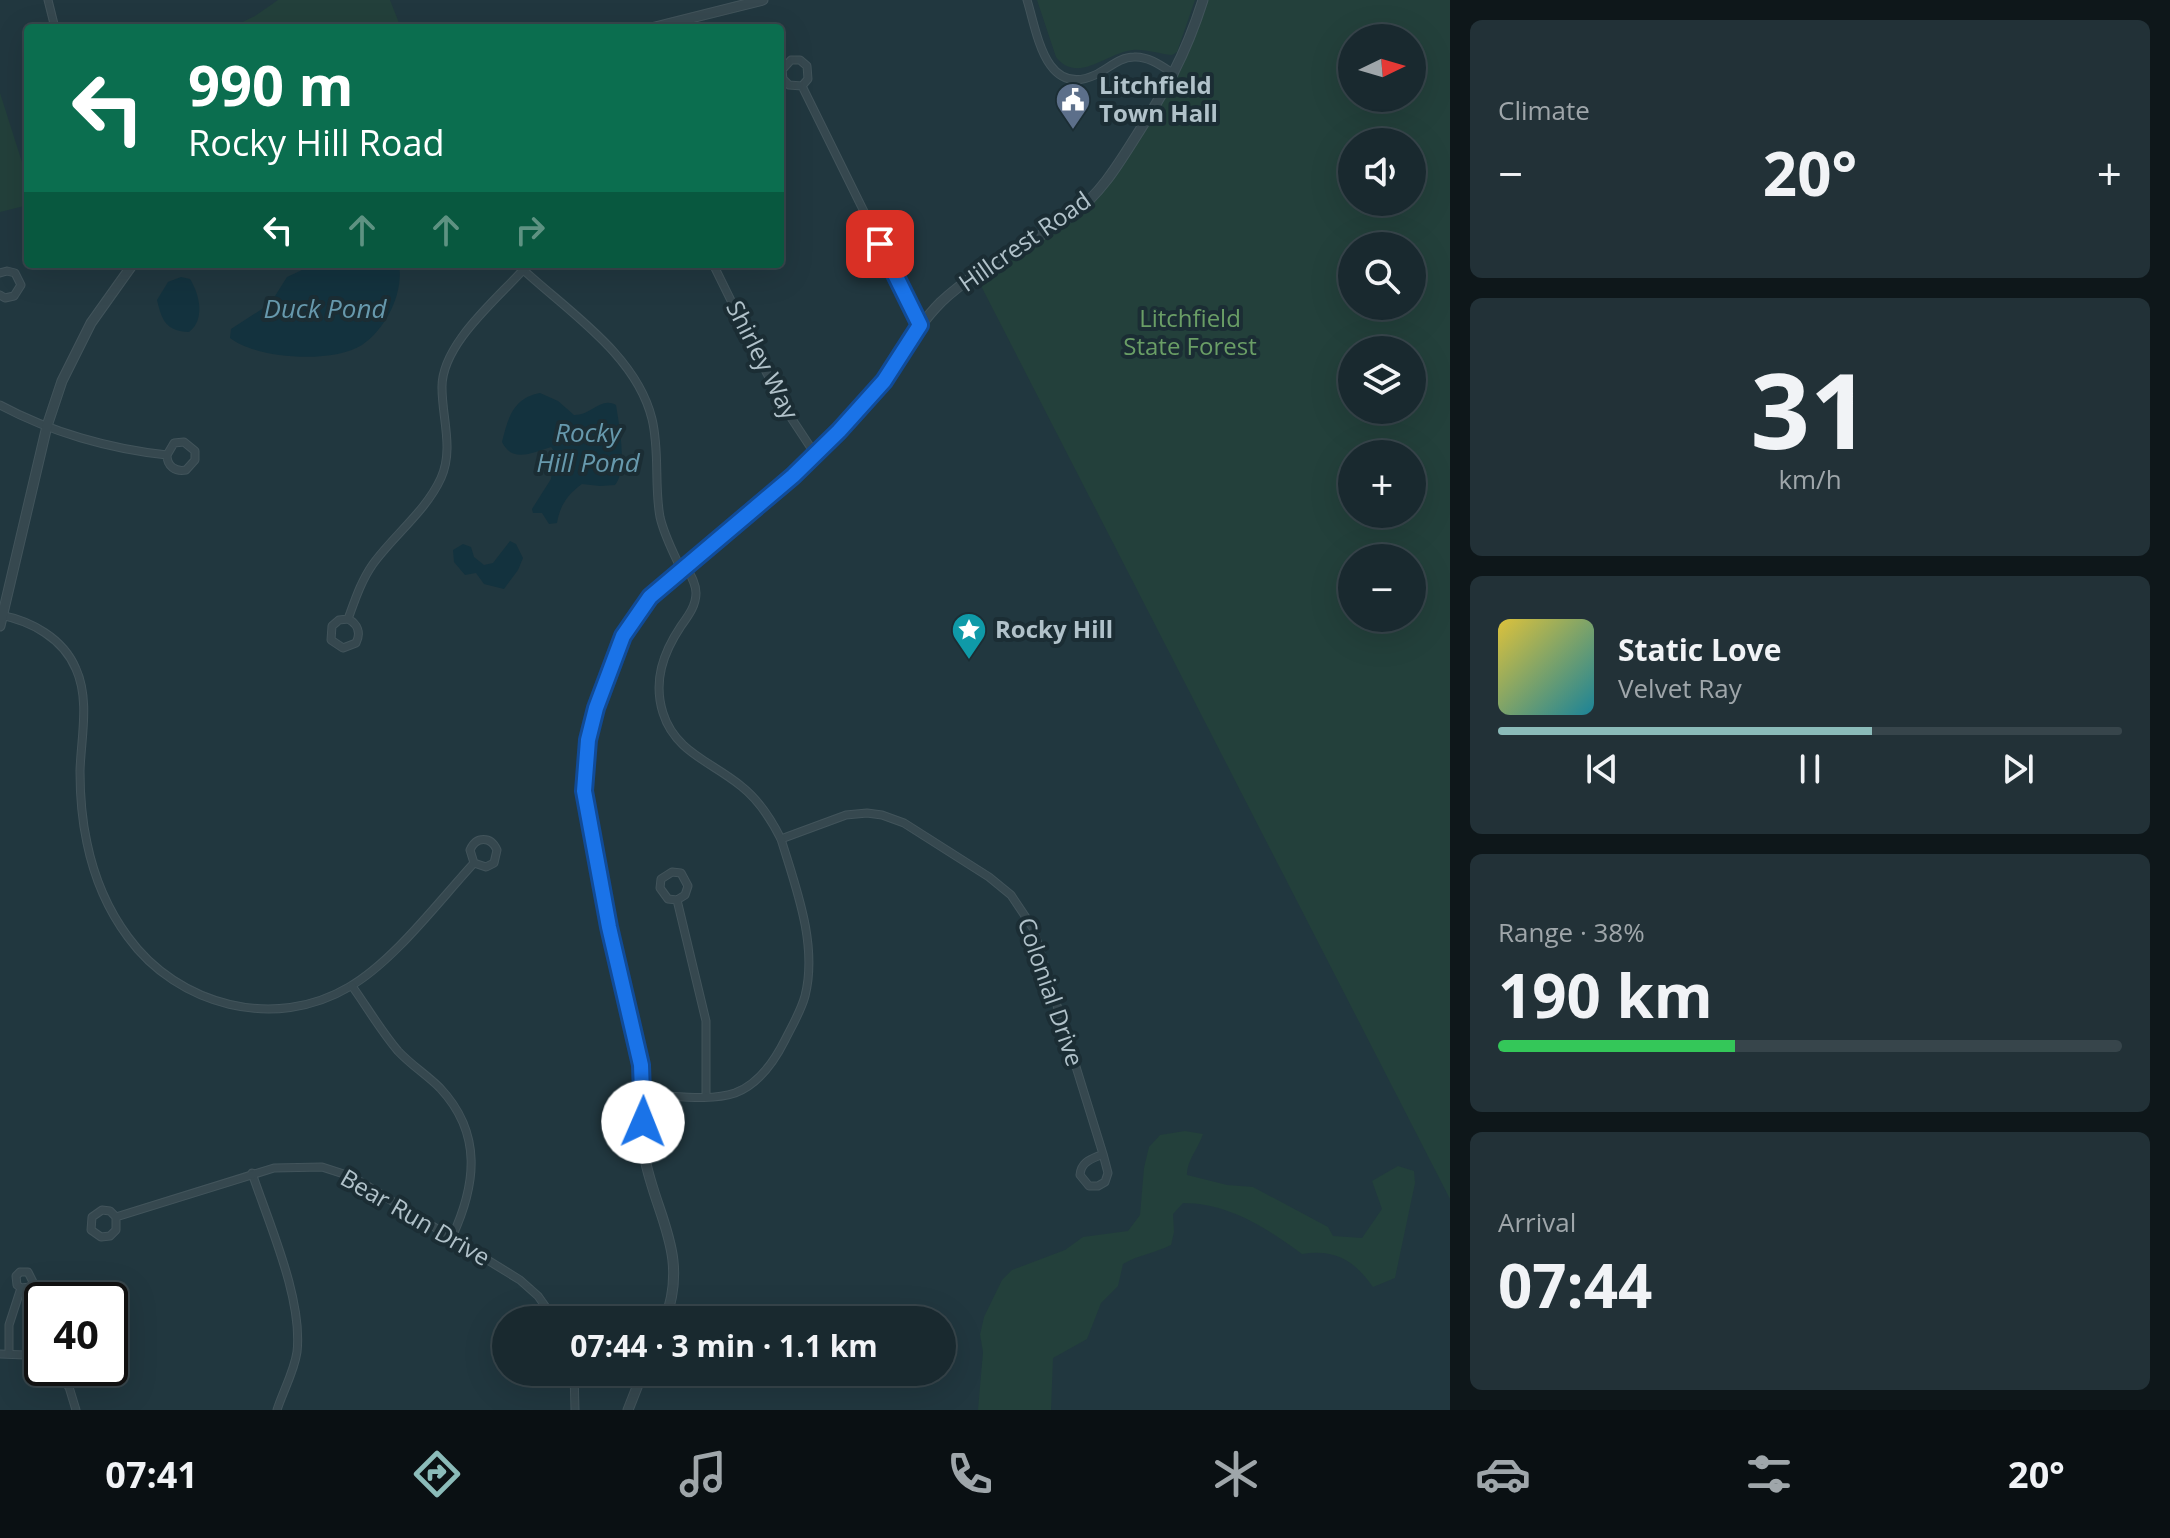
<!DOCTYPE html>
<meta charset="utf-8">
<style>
:root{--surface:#19292f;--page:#223137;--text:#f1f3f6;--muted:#9fa6aa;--line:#37454b;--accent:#8bbbb9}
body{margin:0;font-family:"Open Sans",sans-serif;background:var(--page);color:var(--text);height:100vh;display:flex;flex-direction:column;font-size:30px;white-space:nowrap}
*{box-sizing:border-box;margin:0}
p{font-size:26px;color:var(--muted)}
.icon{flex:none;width:44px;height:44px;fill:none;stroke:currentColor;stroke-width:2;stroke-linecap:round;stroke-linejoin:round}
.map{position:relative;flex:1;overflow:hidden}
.details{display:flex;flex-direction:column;gap:20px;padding:20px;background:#0e171a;width:720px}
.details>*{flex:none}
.banner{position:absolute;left:24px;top:24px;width:760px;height:244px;border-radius:8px;box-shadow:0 8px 32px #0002,0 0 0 2px var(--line);background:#0b6e4f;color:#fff;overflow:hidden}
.needle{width:52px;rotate:85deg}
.tools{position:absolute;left:1338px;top:24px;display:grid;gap:16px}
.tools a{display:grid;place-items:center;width:88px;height:88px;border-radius:50%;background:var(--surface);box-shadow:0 8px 32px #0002,0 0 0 2px var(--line);font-size:40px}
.speed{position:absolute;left:24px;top:1282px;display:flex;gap:16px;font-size:40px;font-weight:700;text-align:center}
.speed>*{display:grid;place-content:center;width:104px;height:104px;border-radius:50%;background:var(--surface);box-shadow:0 8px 32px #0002,0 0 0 2px var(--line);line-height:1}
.speed .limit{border:4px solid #111;border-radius:12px;background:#fff;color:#111}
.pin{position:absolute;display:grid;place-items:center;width:68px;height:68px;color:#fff;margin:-34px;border-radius:16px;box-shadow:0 4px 12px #0006}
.me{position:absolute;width:88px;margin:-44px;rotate:1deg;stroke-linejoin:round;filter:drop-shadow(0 0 6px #0008)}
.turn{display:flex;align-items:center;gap:28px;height:168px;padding:0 32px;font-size:36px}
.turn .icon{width:104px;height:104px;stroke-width:2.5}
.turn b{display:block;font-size:56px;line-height:68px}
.lanes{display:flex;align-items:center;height:76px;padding:0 32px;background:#0003;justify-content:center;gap:40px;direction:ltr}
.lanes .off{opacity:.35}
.big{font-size:60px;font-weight:700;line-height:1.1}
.details .widget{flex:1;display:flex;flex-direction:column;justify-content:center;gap:12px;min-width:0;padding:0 28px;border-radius:12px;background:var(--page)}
.details .dial{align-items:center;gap:0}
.dial b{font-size:104px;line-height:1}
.song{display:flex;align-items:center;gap:24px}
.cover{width:96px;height:96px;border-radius:12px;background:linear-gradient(135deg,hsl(50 70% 55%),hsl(190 70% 35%))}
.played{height:8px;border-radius:4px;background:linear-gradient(90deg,var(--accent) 60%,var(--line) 60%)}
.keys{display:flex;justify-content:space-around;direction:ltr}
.heat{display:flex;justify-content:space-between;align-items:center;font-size:44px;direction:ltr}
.charge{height:12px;border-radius:6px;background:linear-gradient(90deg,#34c759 38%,var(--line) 0)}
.trip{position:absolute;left:492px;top:1306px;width:464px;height:80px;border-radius:40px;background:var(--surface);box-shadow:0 8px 32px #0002,0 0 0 2px var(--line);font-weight:700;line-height:80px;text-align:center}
.menu{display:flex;height:128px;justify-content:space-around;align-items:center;background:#0a1013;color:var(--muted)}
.menu .icon{width:56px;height:56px}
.menu .current{color:var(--accent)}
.menu b{font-size:36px;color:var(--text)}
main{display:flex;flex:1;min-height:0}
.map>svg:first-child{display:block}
.green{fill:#23403b;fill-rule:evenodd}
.water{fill:#13323e}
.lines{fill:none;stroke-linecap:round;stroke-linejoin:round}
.minor-casing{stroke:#42545b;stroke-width:9}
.tertiary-casing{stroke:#42545b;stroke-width:11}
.minor{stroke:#36484f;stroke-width:7}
.tertiary{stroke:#36484f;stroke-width:9}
.route-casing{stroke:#114b97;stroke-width:20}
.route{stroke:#1a73e8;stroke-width:14}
.labels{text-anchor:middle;stroke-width:8;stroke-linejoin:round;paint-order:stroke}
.poi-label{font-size:24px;font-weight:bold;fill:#b1c2ca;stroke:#1b2d34;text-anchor:start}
.street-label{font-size:24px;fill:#b1c2ca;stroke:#1b2d34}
.park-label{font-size:24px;fill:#6a9e66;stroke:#1b2d34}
.water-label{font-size:26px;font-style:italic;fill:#6799ad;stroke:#1b2d34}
</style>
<main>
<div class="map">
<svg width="1450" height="1410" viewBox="0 0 1450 1410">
<rect width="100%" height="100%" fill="#21373f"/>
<g class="green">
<path d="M 278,0 L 390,0 L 401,28 L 230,28 L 255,16 Z"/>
<path d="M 1037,0 L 1195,0 L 1177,52 L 1172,55 C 1159,54 1146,49 1133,50 C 1107,52 1078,85 1056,57 Z"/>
<path d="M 1208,0 L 1450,0 L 1450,1199 L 977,278 L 1060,229 L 1077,215 C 1134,144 1180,89 1208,0 ZM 1352,38 L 1412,38 L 1412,98 L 1352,98 ZM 1352,142 L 1412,142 L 1412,202 L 1352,202 ZM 1352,246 L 1412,246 L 1412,306 L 1352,306 ZM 1352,350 L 1412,350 L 1412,410 L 1352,410 ZM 1352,454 L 1412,454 L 1412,514 L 1352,514 ZM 1352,558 L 1412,558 L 1412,618 L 1352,618 Z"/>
<path d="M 0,93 L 28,181 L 28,205 L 0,212 Z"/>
<path d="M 1185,1131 L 1203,1134 C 1199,1147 1186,1162 1187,1175 L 1227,1185 L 1253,1187 L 1328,1227 L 1333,1236 L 1362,1238 L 1382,1209 L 1372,1181 L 1398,1166 L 1414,1171 L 1415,1183 L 1395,1278 L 1373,1287 C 1354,1260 1335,1249 1302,1254 C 1267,1228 1228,1203 1183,1203 L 1173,1214 L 1174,1232 L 1171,1245 C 1155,1253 1138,1255 1123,1264 L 1118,1286 L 1101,1303 L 1087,1339 L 1053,1358 L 1051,1410 L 978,1410 L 983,1352 L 980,1335 L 984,1317 L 1002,1280 L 1012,1270 L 1065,1250 L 1083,1237 L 1128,1231 L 1140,1215 L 1144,1168 L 1149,1147 L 1160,1135 Z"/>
</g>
<g class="water">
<path d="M 315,264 L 399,264 C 404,293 386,329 362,345 C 332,364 257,359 230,338 L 231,329 L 262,309 L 275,296 L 287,277 Z"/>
<path d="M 181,277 L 190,279 C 200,295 205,320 189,332 C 166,331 162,321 157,300 L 168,282 Z"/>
<path d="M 540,393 L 558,401 L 574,415 C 590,416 601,396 616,405 C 619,424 628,470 615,485 L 600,486 L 582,484 C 568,494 560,505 557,523 L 549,524 L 542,513 L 533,513 L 532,509 L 551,479 L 555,452 L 551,447 C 533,452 513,464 502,442 C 508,418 513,398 540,393 Z"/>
<path d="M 510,541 L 516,544 L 523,558 L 518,570 L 504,589 L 484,584 L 476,573 L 465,575 L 454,562 L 453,550 L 463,544 L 471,547 L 474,557 L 484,565 L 493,563 Z"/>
</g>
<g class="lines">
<defs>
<g id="minor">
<path d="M 48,0 L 55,28"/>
<path d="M 1027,0 C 1037,32 1045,98 1095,75 C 1108,69 1119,57 1134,57 C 1149,56 1163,67 1174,74"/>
<path d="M 802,86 L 789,85 L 783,79 L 782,70 L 791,60 L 800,60 L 807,66 L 808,79 L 802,86 L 920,325"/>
<path d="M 517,264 C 564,309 636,353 652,419 C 660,452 654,485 660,517 C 664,535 673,552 681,569"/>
<path d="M 713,264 L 782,404 L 815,454"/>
<path d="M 0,273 L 7,271 L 15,273 L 21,285 L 14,296 L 5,298 L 0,295"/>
<path d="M 0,405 C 50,432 110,449 167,455 C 167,466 175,472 186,470 L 195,460 L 195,451 L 184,442 L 174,443 L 167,455"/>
<path d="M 0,615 C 31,621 63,638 76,669 C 90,700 81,738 80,771 C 80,795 82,820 87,843 C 94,877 108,910 128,937 C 178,1006 275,1031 349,987 C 394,961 438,902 474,863 L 486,867 L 494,863 L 497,850 C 491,836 476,836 470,850 L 474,863"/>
<path d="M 348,619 C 358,624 361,633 356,643 L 343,648 L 331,640 L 332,626 L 339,620 L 348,619 C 355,600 361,581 373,564 C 394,535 426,511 441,478 C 454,449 442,418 442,388 C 441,345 496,300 523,270"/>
<path d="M 781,839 L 846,815 L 867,813 L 882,815 L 904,823 L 989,877 L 1011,895 L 1033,928 L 1103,1154 L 1108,1173 L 1105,1182 L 1098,1186 L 1089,1186 L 1080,1175 C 1081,1161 1092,1159 1103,1154"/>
<path d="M 677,900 L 668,899 L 660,888 L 661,879 L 672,872 L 681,873 L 688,886 L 685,895 L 677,900 L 706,1021 L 706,1096"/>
<path d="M 352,986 C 367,1007 381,1031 398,1051 C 411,1065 427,1075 440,1088 C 483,1134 476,1185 452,1237"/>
<path d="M 643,1095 C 672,1095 708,1102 735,1093 C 759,1084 774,1062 785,1040 C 792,1026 801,1011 805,996 C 818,945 796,888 781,839 C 771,819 759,800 741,786 C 712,762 675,752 663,713 C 653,681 663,653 681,626 C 688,616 696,606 696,593 C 696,583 690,574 685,565"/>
<path d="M 252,1173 C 269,1224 303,1299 297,1352 C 294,1372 283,1391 277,1410"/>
<path d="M 116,1217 L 116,1230 L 110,1236 L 101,1237 L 91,1230 L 92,1217 L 102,1210 L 110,1211 L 116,1217 L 274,1168 L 322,1167 L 353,1177 L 520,1280 L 538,1296 L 555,1320"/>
<path d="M 9,1353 L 9,1325 L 21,1288 L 30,1287 L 33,1282 L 28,1272 L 20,1272 L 16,1276 L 17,1285 L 21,1288"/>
<path d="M 0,1354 L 25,1355 L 42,1361"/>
<path d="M 53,1368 L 69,1387 L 76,1410"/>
<path d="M 574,1372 L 575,1410"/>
</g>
<g id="tertiary">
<path d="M 651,28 L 763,0"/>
<path d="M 0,626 L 47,426 L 62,381 L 91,323 L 133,264"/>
<path d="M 665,1320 C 689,1255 657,1218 645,1159 C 639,1127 648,1095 641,1064 C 628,999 611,935 597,870 C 591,837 582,802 584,768 C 586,725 604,679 622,639 C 647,583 733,529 781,487 C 817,455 858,418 885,379 C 904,352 918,325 941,302 C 980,265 1030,246 1073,214 C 1099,195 1116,168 1133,141 C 1165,91 1185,57 1203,0"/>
<path d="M 628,1410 L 643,1372"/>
</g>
</defs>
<use href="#minor" class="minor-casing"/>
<use href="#tertiary" class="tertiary-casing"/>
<use href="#minor" class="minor"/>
<use href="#tertiary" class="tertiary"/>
</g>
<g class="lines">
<defs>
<path id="route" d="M 643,1122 L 641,1065 L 609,927 L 584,791 L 588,740 L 596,708 L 623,636 L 650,597 L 793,476 L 839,431 L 884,381 L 920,325 L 880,244"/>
</defs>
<use href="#route" class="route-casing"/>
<use href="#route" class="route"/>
</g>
<defs>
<symbol id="civic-pin" viewBox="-11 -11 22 30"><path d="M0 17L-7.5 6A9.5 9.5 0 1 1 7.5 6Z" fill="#5c6f8a" stroke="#1b2d34"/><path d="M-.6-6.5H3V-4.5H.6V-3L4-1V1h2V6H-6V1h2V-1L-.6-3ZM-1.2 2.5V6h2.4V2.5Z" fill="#fff"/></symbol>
<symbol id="sight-pin" viewBox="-11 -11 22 30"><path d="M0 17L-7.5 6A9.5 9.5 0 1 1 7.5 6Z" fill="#0f9aa8" stroke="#1b2d34"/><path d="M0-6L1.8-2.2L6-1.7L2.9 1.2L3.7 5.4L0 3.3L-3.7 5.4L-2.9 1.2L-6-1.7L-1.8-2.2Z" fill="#fff"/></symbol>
</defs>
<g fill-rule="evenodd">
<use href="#civic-pin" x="1053" y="80" width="40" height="54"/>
<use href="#sight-pin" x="949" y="610" width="40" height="54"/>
</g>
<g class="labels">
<g class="poi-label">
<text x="1099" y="94">Litchfield<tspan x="1099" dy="28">Town Hall</tspan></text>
<text x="995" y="638">Rocky Hill</text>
</g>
<g class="street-label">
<text transform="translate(1025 242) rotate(-35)" y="8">Hillcrest Road</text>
<text transform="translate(762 360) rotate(63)" y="8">Shirley Way</text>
<text transform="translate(1050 992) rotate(71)" y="8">Colonial Drive</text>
<text transform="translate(415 1218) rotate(30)" y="8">Bear Run Drive</text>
</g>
<g class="park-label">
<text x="1190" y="327">Litchfield<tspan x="1190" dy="28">State Forest</tspan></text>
</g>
<g class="water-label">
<text x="325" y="318">Duck Pond</text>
<text x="588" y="442">Rocky<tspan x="588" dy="30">Hill Pond</tspan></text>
</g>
</g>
</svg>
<div class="tools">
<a><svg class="needle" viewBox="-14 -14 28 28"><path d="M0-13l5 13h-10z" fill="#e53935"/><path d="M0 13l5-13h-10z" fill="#9fa6aa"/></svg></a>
<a><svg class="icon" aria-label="sound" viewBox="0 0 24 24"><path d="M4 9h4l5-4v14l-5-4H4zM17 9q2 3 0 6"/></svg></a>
<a><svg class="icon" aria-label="search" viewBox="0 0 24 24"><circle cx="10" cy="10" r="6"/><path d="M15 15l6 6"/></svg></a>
<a><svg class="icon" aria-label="layers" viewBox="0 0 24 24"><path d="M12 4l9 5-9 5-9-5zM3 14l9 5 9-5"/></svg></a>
<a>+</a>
<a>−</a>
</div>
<div class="speed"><div class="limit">40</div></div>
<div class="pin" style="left:880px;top:244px;background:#d93025"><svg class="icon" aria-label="arrive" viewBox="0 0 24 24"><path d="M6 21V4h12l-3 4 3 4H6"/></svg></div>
<svg class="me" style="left:643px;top:1122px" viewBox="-20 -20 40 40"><circle r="19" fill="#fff"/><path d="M0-13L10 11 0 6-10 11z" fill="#1a73e8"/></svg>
<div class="trip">07:44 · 3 min · 1.1 km</div>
<div class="banner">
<div class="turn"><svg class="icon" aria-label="left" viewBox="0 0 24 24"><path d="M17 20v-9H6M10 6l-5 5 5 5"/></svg><div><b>990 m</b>Rocky Hill Road</div></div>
<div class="lanes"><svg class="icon" aria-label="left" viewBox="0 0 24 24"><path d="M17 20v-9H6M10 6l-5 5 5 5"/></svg><svg class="icon off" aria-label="ahead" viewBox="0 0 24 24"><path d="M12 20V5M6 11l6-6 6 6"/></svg><svg class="icon off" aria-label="ahead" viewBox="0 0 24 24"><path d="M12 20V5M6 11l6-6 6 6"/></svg><svg class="icon off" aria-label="right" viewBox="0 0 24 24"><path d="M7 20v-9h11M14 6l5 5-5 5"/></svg></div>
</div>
</div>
<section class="details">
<div class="widget"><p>Climate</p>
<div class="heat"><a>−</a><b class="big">20°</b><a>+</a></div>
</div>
<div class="widget dial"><b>31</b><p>km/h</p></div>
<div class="widget">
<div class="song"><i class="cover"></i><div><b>Static Love</b><p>Velvet Ray</p></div></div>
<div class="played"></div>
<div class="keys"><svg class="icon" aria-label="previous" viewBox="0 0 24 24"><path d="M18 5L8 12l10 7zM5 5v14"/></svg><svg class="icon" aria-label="pause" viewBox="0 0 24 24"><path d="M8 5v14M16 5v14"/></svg><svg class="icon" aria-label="next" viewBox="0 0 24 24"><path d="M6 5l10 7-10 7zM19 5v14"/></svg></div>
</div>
<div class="widget"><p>Range · 38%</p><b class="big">190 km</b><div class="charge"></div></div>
<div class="widget"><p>Arrival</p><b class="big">07:44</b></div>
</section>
</main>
<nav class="menu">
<b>07:41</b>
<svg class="icon current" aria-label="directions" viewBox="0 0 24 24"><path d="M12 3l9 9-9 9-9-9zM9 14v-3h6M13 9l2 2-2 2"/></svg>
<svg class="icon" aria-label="music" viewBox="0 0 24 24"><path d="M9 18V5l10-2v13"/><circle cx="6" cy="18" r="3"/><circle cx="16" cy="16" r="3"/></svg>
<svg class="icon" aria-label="phone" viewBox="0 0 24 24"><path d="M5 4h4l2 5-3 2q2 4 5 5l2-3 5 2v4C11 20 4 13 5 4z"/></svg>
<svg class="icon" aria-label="climate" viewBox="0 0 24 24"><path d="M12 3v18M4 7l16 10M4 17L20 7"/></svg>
<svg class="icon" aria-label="car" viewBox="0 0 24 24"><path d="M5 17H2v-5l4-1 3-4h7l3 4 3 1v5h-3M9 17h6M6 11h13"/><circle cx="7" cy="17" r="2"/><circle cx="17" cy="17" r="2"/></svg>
<svg class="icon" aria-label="filters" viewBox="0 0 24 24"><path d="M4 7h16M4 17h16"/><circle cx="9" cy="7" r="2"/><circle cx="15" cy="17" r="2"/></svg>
<b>20°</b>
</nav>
